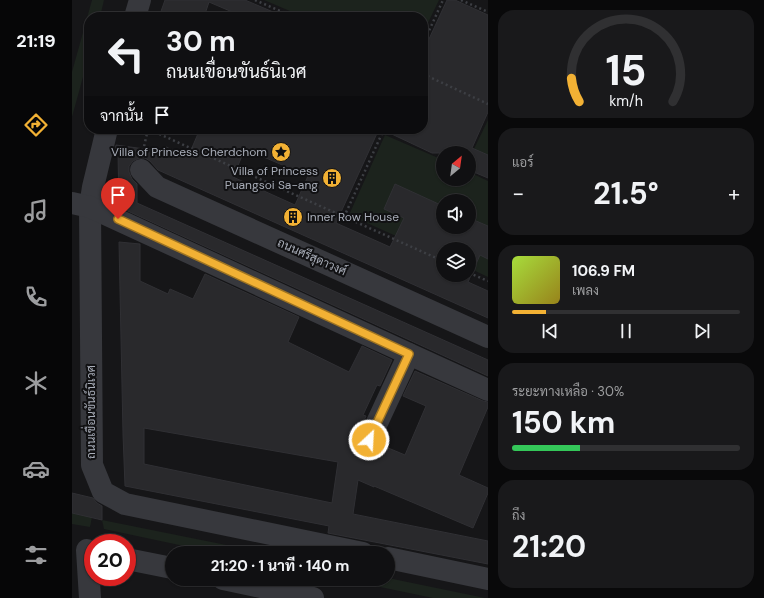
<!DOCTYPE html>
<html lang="th">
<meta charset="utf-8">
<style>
:root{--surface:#101012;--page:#19191b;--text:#f1f3f6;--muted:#9c9d9f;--line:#303032;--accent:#f2b134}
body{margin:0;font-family:"DM Sans",Sarabun,sans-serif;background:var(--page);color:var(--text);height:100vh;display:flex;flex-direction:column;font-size:15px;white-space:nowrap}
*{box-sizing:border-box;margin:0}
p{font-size:13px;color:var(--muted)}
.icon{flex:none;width:22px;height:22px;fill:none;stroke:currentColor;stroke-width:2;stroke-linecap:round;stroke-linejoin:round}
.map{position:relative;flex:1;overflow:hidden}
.sheet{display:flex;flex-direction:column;gap:10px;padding:10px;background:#09090a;width:276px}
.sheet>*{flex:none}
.guide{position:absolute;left:12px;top:12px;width:344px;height:122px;border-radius:16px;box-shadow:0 1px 3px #0004,0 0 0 1px var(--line);background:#101012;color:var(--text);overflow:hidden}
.needle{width:26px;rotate:29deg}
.fabs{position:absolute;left:364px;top:146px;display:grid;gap:8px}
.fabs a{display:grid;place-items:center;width:40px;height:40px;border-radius:50%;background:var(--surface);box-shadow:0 1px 3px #0004,0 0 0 1px var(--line);font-size:20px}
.speed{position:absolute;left:12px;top:534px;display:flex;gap:8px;font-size:20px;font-weight:700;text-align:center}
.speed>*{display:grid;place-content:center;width:52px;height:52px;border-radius:50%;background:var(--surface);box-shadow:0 1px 3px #0004,0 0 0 1px var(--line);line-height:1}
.speed .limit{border:6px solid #d22;background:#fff;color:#111}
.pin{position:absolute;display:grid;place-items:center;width:34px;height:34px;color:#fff;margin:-41px -17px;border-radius:50% 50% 50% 0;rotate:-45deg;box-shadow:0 0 4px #0007}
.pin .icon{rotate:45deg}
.me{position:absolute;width:44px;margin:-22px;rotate:25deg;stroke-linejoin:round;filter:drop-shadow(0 0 3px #0008)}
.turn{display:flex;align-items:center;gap:14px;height:84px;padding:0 16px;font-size:18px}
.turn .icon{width:52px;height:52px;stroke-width:2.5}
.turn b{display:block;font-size:28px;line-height:34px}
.then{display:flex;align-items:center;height:38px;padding:0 16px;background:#0003;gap:8px;font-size:15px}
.big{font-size:30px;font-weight:700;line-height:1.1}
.sheet .tile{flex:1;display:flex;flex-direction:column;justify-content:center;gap:6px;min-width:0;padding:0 14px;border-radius:16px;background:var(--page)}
.sheet .dial{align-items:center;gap:0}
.dial svg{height:104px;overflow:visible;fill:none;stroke:var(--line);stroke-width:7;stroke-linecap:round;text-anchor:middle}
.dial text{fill:var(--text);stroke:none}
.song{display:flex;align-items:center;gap:12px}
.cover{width:48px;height:48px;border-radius:6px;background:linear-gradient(135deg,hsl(80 70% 55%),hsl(50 70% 35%))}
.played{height:4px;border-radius:2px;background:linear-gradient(90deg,var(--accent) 15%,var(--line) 15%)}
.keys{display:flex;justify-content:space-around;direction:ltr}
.heat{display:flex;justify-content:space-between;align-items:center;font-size:22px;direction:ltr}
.charge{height:6px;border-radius:3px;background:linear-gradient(90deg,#34c759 30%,var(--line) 0)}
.trip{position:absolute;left:93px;top:546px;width:230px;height:40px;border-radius:20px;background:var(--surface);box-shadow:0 1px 3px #0004,0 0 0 1px var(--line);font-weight:700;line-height:40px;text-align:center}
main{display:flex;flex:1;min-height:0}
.tabs{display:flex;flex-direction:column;width:72px;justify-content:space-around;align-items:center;background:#060607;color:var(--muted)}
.tabs .icon{width:28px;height:28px}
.tabs .on{color:var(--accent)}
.tabs b{font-size:18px;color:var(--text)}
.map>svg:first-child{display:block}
.green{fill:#1c231d;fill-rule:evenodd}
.building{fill:#29292c;stroke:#303034;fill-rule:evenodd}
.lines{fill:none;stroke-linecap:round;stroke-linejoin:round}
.path{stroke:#3d3f44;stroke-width:2.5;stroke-dasharray:2 3;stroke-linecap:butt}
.minor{stroke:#37383d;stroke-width:22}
.route-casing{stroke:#9d7322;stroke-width:10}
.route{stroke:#f2b134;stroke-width:7}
.labels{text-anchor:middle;stroke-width:4;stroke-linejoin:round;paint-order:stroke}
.poi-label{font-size:12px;fill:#a8adb8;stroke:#111113;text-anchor:end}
.street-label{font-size:12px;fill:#a8adb8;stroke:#111113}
</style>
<main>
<nav class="tabs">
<b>21:19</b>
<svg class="icon on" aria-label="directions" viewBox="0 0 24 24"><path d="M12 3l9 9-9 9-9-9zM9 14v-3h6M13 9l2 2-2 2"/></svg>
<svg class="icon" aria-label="music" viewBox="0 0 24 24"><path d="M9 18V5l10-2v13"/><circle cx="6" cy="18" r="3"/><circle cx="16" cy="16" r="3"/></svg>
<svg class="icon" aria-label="phone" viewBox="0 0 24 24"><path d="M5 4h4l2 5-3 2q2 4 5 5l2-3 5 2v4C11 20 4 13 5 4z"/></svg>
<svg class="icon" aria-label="climate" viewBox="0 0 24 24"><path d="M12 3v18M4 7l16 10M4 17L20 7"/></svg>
<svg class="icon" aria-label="car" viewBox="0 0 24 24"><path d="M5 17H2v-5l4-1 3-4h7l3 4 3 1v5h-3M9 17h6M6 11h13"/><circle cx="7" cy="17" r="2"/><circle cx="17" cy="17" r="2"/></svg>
<svg class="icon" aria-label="filters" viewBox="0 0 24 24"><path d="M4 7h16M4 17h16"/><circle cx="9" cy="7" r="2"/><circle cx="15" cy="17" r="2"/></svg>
</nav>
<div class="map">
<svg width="416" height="598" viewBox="0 0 416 598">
<rect width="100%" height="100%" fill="#161618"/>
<g class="green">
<path d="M 20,0 L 32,0 L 28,17 L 17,17 L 17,55 L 0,117 L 0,72 Z"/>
<path d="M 192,0 L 367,0 L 351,33 L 351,17 L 232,17 Z"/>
<path d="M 416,120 L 416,161 L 400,153 Z"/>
<path d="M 313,135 L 371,160 L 371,179 L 397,179 L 397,172 L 416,181 L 416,277 L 397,268 L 397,249 L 371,249 L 371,257 L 277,215 ZM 371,201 L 397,201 L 397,227 L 371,227 Z"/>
<path d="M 0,513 L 20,517 L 18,527 L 0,524 Z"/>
<path d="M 30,520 L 194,553 L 145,553 L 32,529 Z"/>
<path d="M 316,578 L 413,598 L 361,598 L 270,579 L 316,579 Z"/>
</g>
<g class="building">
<path d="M 93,0 L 173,0 L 213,17 L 172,17 L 137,2 L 132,17 L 87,17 Z"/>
<path d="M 375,0 L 383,0 L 416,15 L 416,112 L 400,148 L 416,155 L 416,178 L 397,170 L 397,153 L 360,153 L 309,129 L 351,129 L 351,52 Z"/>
<path d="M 128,129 L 307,129 L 264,223 L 318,247 L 332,218 L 312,209 L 323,184 L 371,206 L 371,227 L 397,227 L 397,218 L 416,226 L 416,259 L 408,255 L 396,282 L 416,291 L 416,318 L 86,170 L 78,161 L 73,158 L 67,158 L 61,161 L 57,166 L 57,172 L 60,179 L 65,184 L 65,203 L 416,360 L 416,376 L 47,207 L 46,152 L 43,151 L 44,145 L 94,152 L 94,147 L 116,157 ZM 173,149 L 236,176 L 223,205 L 161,177 ZM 371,249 L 397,249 L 397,275 L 371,275 Z"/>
<path d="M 47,242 L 68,244 L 68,281 L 96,294 L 98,289 L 121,299 L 133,274 L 227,317 L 216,342 L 277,372 L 290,346 L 320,360 L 308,386 L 305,385 L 291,415 L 294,416 L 286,435 L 285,441 L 287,447 L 292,451 L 298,452 L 304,450 L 309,445 L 333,455 L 354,406 L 331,396 L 343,371 L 411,401 L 416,402 L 416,407 L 387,475 L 416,488 L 416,493 L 401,528 L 302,486 L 302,487 L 286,480 L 281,514 L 416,541 L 416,564 L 256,533 L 257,526 L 53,486 L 51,434 ZM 72,428 L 266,462 L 260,503 L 72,464 Z"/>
<path d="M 0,493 L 21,498 L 25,503 L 30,506 L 30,520 L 0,513 Z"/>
</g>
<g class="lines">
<g class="path">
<path d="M 183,0 L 222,17"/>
<path d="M 389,0 L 416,12"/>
<path d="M 351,44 L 371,0"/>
<path d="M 351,74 L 416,104"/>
<path d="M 71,151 L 76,129 L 371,261"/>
<path d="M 272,217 L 312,129"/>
<path d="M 397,273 L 416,281"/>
</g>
<g class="minor">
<path d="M 63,17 L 68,0"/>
<path d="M 35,129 L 21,187 L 18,207 L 20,465 L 31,492 L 53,504 L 291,553"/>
<path d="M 69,170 L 85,187 L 416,337"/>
<path d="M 0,203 L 18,207 L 337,354 L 416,390"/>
<path d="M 297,440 L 337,354"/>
<path d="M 15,550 L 18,598"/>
<path d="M 316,558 L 416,579"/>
<path d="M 55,559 L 100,568"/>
<path d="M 151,579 L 241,598"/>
</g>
</g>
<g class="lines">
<defs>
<path id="route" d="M 46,219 L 337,354 L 297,440"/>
</defs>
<use href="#route" class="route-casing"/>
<use href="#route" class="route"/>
</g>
<defs>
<symbol id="sight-disc" viewBox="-11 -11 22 22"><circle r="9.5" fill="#f2b134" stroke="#111113"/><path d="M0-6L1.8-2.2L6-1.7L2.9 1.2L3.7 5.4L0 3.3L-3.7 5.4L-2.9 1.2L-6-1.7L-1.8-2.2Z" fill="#111"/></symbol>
<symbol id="building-disc" viewBox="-11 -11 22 22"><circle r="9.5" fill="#f2b134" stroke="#111113"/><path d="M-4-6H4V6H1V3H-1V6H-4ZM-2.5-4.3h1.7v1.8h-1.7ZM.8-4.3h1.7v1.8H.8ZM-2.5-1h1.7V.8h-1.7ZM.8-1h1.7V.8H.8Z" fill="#111"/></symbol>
</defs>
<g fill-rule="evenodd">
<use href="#sight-disc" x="198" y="141" width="22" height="22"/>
<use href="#building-disc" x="249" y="167" width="22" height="22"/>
<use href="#building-disc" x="210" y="206" width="22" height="22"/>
</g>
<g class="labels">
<g class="poi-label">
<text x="195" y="156">Villa of Princess Cherdchom</text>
<text x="246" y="175">Villa of Princess<tspan x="246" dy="14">Puangsoi Sa-ang</tspan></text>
<text x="235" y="221" text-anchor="start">Inner Row House</text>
</g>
<g class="street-label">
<text transform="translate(240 257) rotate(24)" y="4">ถนนศรีสุดาวงศ์</text>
<text transform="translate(19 412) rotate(-90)" y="4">ถนนเขื่อนขันธ์นิเวศ</text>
</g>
</g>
</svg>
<div class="fabs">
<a><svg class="needle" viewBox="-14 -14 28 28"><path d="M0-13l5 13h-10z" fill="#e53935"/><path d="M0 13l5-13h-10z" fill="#9c9d9f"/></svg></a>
<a><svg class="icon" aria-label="sound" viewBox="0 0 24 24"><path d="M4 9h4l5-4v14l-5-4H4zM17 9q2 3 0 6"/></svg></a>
<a><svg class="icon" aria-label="layers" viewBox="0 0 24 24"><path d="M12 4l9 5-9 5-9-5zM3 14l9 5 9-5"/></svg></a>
</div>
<div class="speed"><div class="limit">20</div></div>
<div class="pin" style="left:46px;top:219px;background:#d93025"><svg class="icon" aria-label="arrive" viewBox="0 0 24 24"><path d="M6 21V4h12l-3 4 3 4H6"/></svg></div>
<svg class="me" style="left:297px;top:440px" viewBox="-20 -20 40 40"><circle r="17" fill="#f2b134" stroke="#fff" stroke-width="3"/><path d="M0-11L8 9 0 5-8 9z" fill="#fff"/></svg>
<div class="trip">21:20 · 1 นาที · 140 m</div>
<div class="guide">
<div class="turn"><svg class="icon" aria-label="left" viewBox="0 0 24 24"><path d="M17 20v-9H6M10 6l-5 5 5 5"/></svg><div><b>30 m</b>ถนนเขื่อนขันธ์นิเวศ</div></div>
<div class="then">จากนั้น<svg class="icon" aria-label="arrive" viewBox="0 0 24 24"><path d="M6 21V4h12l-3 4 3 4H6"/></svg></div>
</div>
</div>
<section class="sheet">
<div class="tile dial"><svg viewBox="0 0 100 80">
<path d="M14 69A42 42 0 1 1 86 69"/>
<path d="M14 69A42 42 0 0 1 8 51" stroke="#f2b134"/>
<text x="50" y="56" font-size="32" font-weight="700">15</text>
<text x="50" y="72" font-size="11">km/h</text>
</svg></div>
<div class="tile"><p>แอร์</p>
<div class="heat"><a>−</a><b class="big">21.5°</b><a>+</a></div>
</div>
<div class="tile">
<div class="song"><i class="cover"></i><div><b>106.9 FM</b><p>เพลง</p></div></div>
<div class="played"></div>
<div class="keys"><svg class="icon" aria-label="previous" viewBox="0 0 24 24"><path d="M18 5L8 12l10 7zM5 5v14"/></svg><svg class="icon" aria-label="pause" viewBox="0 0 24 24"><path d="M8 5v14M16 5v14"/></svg><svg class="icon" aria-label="next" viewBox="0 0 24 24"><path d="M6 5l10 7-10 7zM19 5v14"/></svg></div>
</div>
<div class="tile"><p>ระยะทางเหลือ · 30%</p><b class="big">150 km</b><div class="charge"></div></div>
<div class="tile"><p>ถึง</p><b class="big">21:20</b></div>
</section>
</main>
